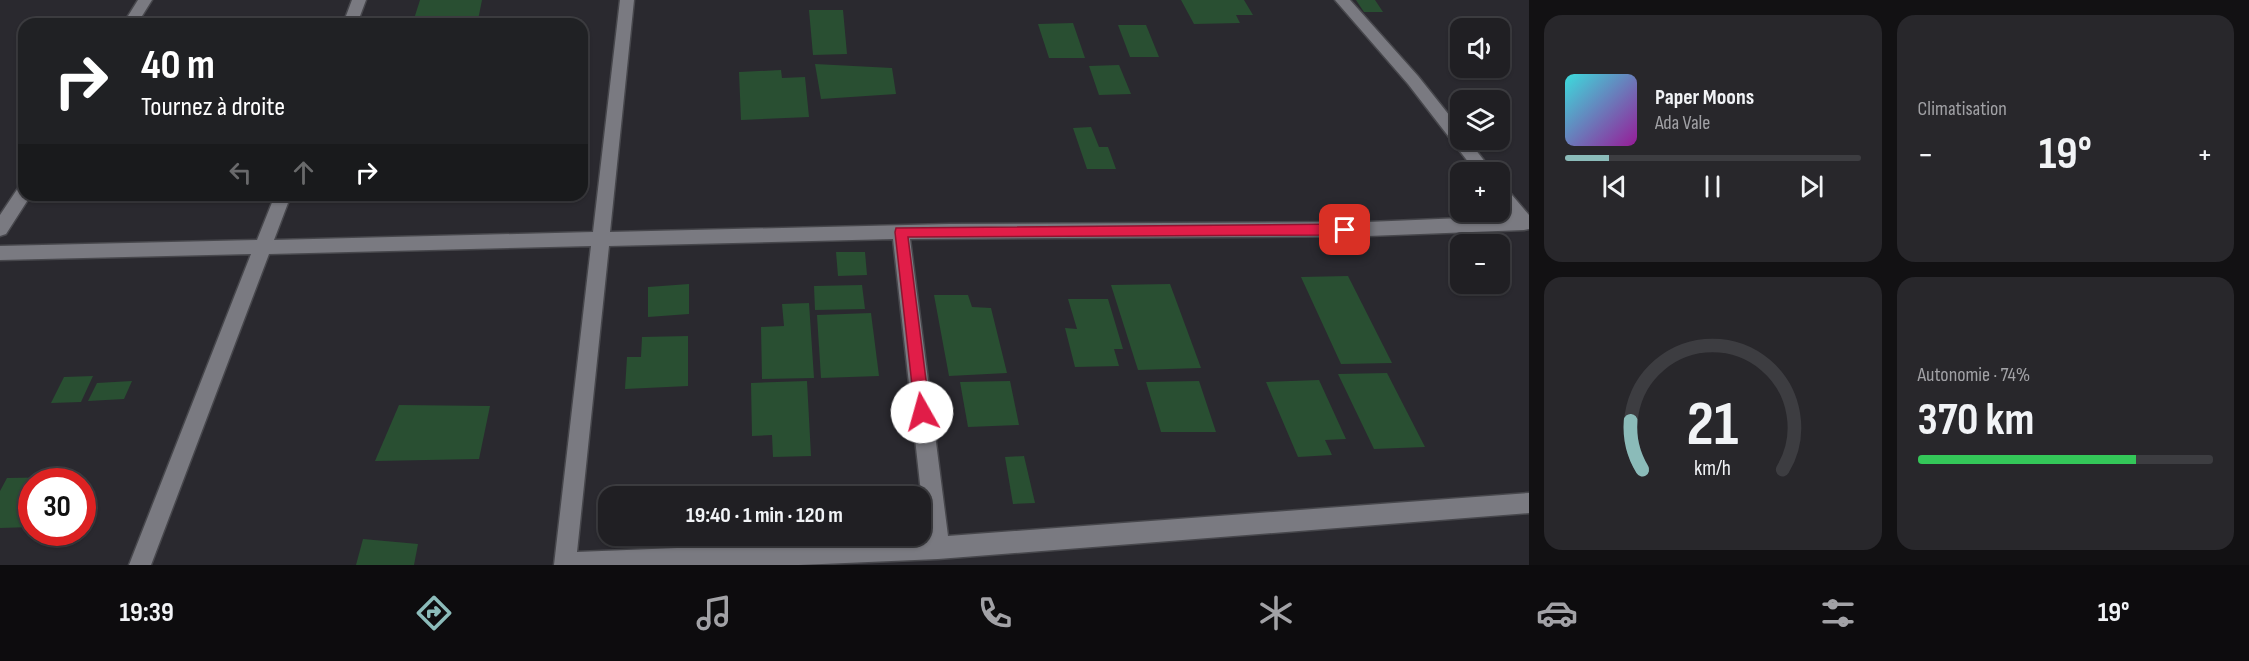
<!DOCTYPE html>
<html lang="fr">
<meta charset="utf-8">
<style>
:root{--surface:#201f23;--page:#28272b;--text:#f1f3f6;--muted:#a2a2a6;--line:#3d3d41;--accent:#8bbbb9}
body{margin:0;font-family:"Sofia Sans Condensed",sans-serif;background:var(--page);color:var(--text);height:100vh;display:flex;flex-direction:column;font-size:22px;white-space:nowrap}
*{box-sizing:border-box;margin:0}
p{font-size:20px;color:var(--muted)}
.icon{flex:none;width:33px;height:33px;fill:none;stroke:currentColor;stroke-width:2;stroke-linecap:round;stroke-linejoin:round}
.map{position:relative;flex:1;overflow:hidden}
.side{display:flex;flex-direction:column;gap:15px;padding:15px;background:#121113;width:720px}
.side>*{flex:none}
.guide{position:absolute;left:18px;top:18px;width:570px;height:183px;border-radius:18px;box-shadow:0 2px 4px #0004,0 0 0 2px var(--line);background:#202124;color:#fff;overflow:hidden}
.buttons{position:absolute;left:1450px;top:18px;display:grid;gap:12px}
.buttons a{display:grid;place-items:center;width:60px;height:60px;border-radius:12px;background:var(--surface);box-shadow:0 2px 4px #0004,0 0 0 2px var(--line);font-size:30px}
.speed{position:absolute;left:18px;top:468px;display:flex;gap:12px;font-size:30px;font-weight:700;text-align:center}
.speed>*{display:grid;place-content:center;width:78px;height:78px;border-radius:50%;background:var(--surface);box-shadow:0 2px 4px #0004,0 0 0 2px var(--line);line-height:1}
.speed .limit{border:9px solid #d22;background:#fff;color:#111}
.pin{position:absolute;display:grid;place-items:center;width:51px;height:51px;color:#fff;margin:-26px;border-radius:12px;box-shadow:0 3px 9px #0006}
.me{position:absolute;width:66px;margin:-33px;rotate:353deg;stroke-linejoin:round;filter:drop-shadow(0 0 4px #0008)}
.turn{display:flex;align-items:center;gap:21px;height:126px;padding:0 24px;font-size:27px}
.turn .icon{width:78px;height:78px;stroke-width:2.5}
.turn b{display:block;font-size:42px;line-height:51px}
.lanes{display:flex;align-items:center;height:57px;padding:0 24px;background:#0003;justify-content:center;gap:30px;direction:ltr}
.lanes .off{opacity:.35}
.big{font-size:45px;font-weight:700;line-height:1.1}
.side .tile{flex:1;display:flex;flex-direction:column;justify-content:center;gap:9px;min-width:0;padding:0 21px;border-radius:18px;background:var(--page)}
.side .dial{align-items:center;gap:0}
.dial svg{height:156px;overflow:visible;fill:none;stroke:var(--line);stroke-width:7;stroke-linecap:round;text-anchor:middle}
.dial text{fill:var(--text);stroke:none}
.song{display:flex;align-items:center;gap:18px}
.cover{width:72px;height:72px;border-radius:9px;background:linear-gradient(135deg,hsl(180 70% 55%),hsl(300 70% 35%))}
.played{height:6px;border-radius:3px;background:linear-gradient(90deg,var(--accent) 15%,var(--line) 15%)}
.keys{display:flex;justify-content:space-around;direction:ltr}
.heat{display:flex;justify-content:space-between;align-items:center;font-size:33px;direction:ltr}
.charge{height:9px;border-radius:4px;background:linear-gradient(90deg,#34c759 74%,var(--line) 0)}
.side .tiles{flex:1;display:grid;gap:15px;grid-template-columns:repeat(2,1fr)}
.trip{position:absolute;left:598px;top:486px;width:333px;height:60px;border-radius:18px;background:var(--surface);box-shadow:0 2px 4px #0004,0 0 0 2px var(--line);font-weight:700;line-height:60px;text-align:center}
.dock{display:flex;height:96px;justify-content:space-around;align-items:center;background:#0d0c0e;color:var(--muted)}
.dock .icon{width:42px;height:42px}
.dock .active{color:var(--accent)}
.dock b{font-size:27px;color:var(--text)}
main{display:flex;flex:1;min-height:0}
.map>svg:first-child{display:block}
.building{fill:#294f32}
.lines{fill:none;stroke-linecap:round;stroke-linejoin:round}
.street-casing{stroke:#47474c;stroke-width:3}
.street{fill:#7a7a81;fill-rule:evenodd}
.route{fill:#e11d48;stroke:#92132f;stroke-width:1.5}
</style>
<main>
<div class="map">
<svg width="1529" height="565" viewBox="0 0 1529 565">
<rect width="100%" height="100%" fill="#2a292f"/>
<g class="building">
<path d="M 420,0 L 482,0 L 478,20 L 413,22 Z"/>
<path d="M 1181,0 L 1244,0 L 1253,15 L 1236,15 L 1240,23 L 1194,24 Z"/>
<path d="M 1356,0 L 1375,0 L 1383,12 L 1364,12 Z"/>
<path d="M 809,10 L 843,10 L 847,54 L 813,55 Z"/>
<path d="M 1073,23 L 1085,58 L 1049,58 L 1038,24 Z"/>
<path d="M 1118,25 L 1146,25 L 1159,57 L 1130,57 Z"/>
<path d="M 815,64 L 892,68 L 896,94 L 821,99 Z"/>
<path d="M 1119,65 L 1131,94 L 1099,95 L 1089,66 Z"/>
<path d="M 781,70 L 782,78 L 805,77 L 809,117 L 741,120 L 739,72 Z"/>
<path d="M 1091,127 L 1099,147 L 1108,147 L 1116,169 L 1087,169 L 1073,128 Z"/>
<path d="M 836,252 L 865,252 L 867,275 L 838,276 Z"/>
<path d="M 1348,276 L 1392,363 L 1341,364 L 1301,277 Z"/>
<path d="M 689,284 L 689,314 L 648,317 L 648,287 Z"/>
<path d="M 1170,284 L 1201,368 L 1138,370 L 1111,285 Z"/>
<path d="M 862,285 L 865,309 L 815,310 L 814,286 Z"/>
<path d="M 934,295 L 968,295 L 972,307 L 991,308 L 1007,373 L 949,376 Z"/>
<path d="M 1068,299 L 1108,299 L 1123,349 L 1114,349 L 1119,366 L 1075,367 L 1065,328 L 1077,329 Z"/>
<path d="M 809,303 L 814,378 L 762,379 L 761,327 L 784,326 L 782,304 Z"/>
<path d="M 871,313 L 879,376 L 821,378 L 817,315 Z"/>
<path d="M 688,336 L 688,386 L 625,389 L 627,357 L 641,357 L 642,337 Z"/>
<path d="M 1387,373 L 1425,447 L 1374,449 L 1338,374 Z"/>
<path d="M 93,376 L 81,402 L 51,403 L 64,377 Z"/>
<path d="M 1319,380 L 1346,439 L 1325,440 L 1332,455 L 1298,457 L 1266,382 Z"/>
<path d="M 132,381 L 124,399 L 88,401 L 97,383 Z"/>
<path d="M 807,381 L 811,456 L 773,457 L 772,435 L 752,436 L 751,383 Z"/>
<path d="M 1010,381 L 1019,425 L 968,427 L 960,382 Z"/>
<path d="M 1199,381 L 1216,432 L 1161,432 L 1146,382 Z"/>
<path d="M 399,405 L 490,406 L 479,459 L 375,461 Z"/>
<path d="M 1024,456 L 1035,503 L 1013,504 L 1005,457 Z"/>
<path d="M 68,477 L 65,482 L 32,482 L 32,527 L 0,528 L 0,491 L 7,478 Z"/>
<path d="M 363,539 L 418,544 L 414,565 L 356,565 Z"/>
</g>
<g class="lines">
<defs>
<g id="street">
<path d="M 138,0 L 152,0 L 137,24 L 123,24 Z"/>
<path d="M 352,0 L 366,0 L 357,24 L 343,24 Z"/>
<path d="M 620,0 L 634,0 L 610,232 L 949,224 L 1368,222 L 1509,216 L 1500,204 L 1500,186 L 1506,188 L 1529,215 L 1529,229 L 1524,230 L 1368,236 L 910,239 L 948,536 L 1529,493 L 1529,513 L 938,559 L 799,565 L 554,565 L 591,246 L 269,254 L 151,565 L 129,565 L 251,254 L 0,260 L 0,246 L 257,240 L 275,195 L 291,195 L 274,240 L 593,232 ZM 893,239 L 926,538 L 577,552 L 609,246 Z"/>
<path d="M 1335,0 L 1350,0 L 1418,76 L 1461,130 L 1461,140 L 1468,140 L 1493,172 L 1476,172 L 1408,84 Z"/>
<path d="M 24,186 L 24,195 L 31,195 L 6,234 L 0,236 L 0,215 L 18,188 Z"/>
</g>
</defs>
<use href="#street" class="street-casing"/>
<use href="#street" class="street"/>
</g>
<path class="route" d="M 1345,224 L 1351,230 L 1345,235 L 908,237 L 930,412 L 928,417 L 922,419 L 917,417 L 915,412 L 895,232 L 896,228 Z"/>
</svg>
<div class="buttons">
<a><svg class="icon" aria-label="sound" viewBox="0 0 24 24"><path d="M4 9h4l5-4v14l-5-4H4zM17 9q2 3 0 6"/></svg></a>
<a><svg class="icon" aria-label="layers" viewBox="0 0 24 24"><path d="M12 4l9 5-9 5-9-5zM3 14l9 5 9-5"/></svg></a>
<a>+</a>
<a>−</a>
</div>
<div class="speed"><div class="limit">30</div></div>
<div class="pin" style="left:1345px;top:230px;background:#d93025"><svg class="icon" aria-label="arrive" viewBox="0 0 24 24"><path d="M6 21V4h12l-3 4 3 4H6"/></svg></div>
<svg class="me" style="left:922px;top:412px" viewBox="-20 -20 40 40"><circle r="19" fill="#fff"/><path d="M0-13L10 11 0 6-10 11z" fill="#e11d48"/></svg>
<div class="trip">19:40 · 1 min · 120 m</div>
<div class="guide">
<div class="turn"><svg class="icon" aria-label="right" viewBox="0 0 24 24"><path d="M7 20v-9h11M14 6l5 5-5 5"/></svg><div><b>40 m</b>Tournez à droite</div></div>
<div class="lanes"><svg class="icon off" aria-label="left" viewBox="0 0 24 24"><path d="M17 20v-9H6M10 6l-5 5 5 5"/></svg><svg class="icon off" aria-label="ahead" viewBox="0 0 24 24"><path d="M12 20V5M6 11l6-6 6 6"/></svg><svg class="icon" aria-label="right" viewBox="0 0 24 24"><path d="M7 20v-9h11M14 6l5 5-5 5"/></svg></div>
</div>
</div>
<section class="side">
<div class="tiles">
<div class="tile">
<div class="song"><i class="cover"></i><div><b>Paper Moons</b><p>Ada Vale</p></div></div>
<div class="played"></div>
<div class="keys"><svg class="icon" aria-label="previous" viewBox="0 0 24 24"><path d="M18 5L8 12l10 7zM5 5v14"/></svg><svg class="icon" aria-label="pause" viewBox="0 0 24 24"><path d="M8 5v14M16 5v14"/></svg><svg class="icon" aria-label="next" viewBox="0 0 24 24"><path d="M6 5l10 7-10 7zM19 5v14"/></svg></div>
</div>
<div class="tile"><p>Climatisation</p>
<div class="heat"><a>−</a><b class="big">19°</b><a>+</a></div>
</div>
<div class="tile dial"><svg viewBox="0 0 100 80">
<path d="M14 69A42 42 0 1 1 86 69"/>
<path d="M14 69A42 42 0 0 1 8 44" stroke="#8bbbb9"/>
<text x="50" y="56" font-size="32" font-weight="700">21</text>
<text x="50" y="72" font-size="11">km/h</text>
</svg></div>
<div class="tile"><p>Autonomie · 74%</p><b class="big">370 km</b><div class="charge"></div></div>
</div>
</section>
</main>
<nav class="dock">
<b>19:39</b>
<svg class="icon active" aria-label="directions" viewBox="0 0 24 24"><path d="M12 3l9 9-9 9-9-9zM9 14v-3h6M13 9l2 2-2 2"/></svg>
<svg class="icon" aria-label="music" viewBox="0 0 24 24"><path d="M9 18V5l10-2v13"/><circle cx="6" cy="18" r="3"/><circle cx="16" cy="16" r="3"/></svg>
<svg class="icon" aria-label="phone" viewBox="0 0 24 24"><path d="M5 4h4l2 5-3 2q2 4 5 5l2-3 5 2v4C11 20 4 13 5 4z"/></svg>
<svg class="icon" aria-label="climate" viewBox="0 0 24 24"><path d="M12 3v18M4 7l16 10M4 17L20 7"/></svg>
<svg class="icon" aria-label="car" viewBox="0 0 24 24"><path d="M5 17H2v-5l4-1 3-4h7l3 4 3 1v5h-3M9 17h6M6 11h13"/><circle cx="7" cy="17" r="2"/><circle cx="17" cy="17" r="2"/></svg>
<svg class="icon" aria-label="filters" viewBox="0 0 24 24"><path d="M4 7h16M4 17h16"/><circle cx="9" cy="7" r="2"/><circle cx="15" cy="17" r="2"/></svg>
<b>19°</b>
</nav>
